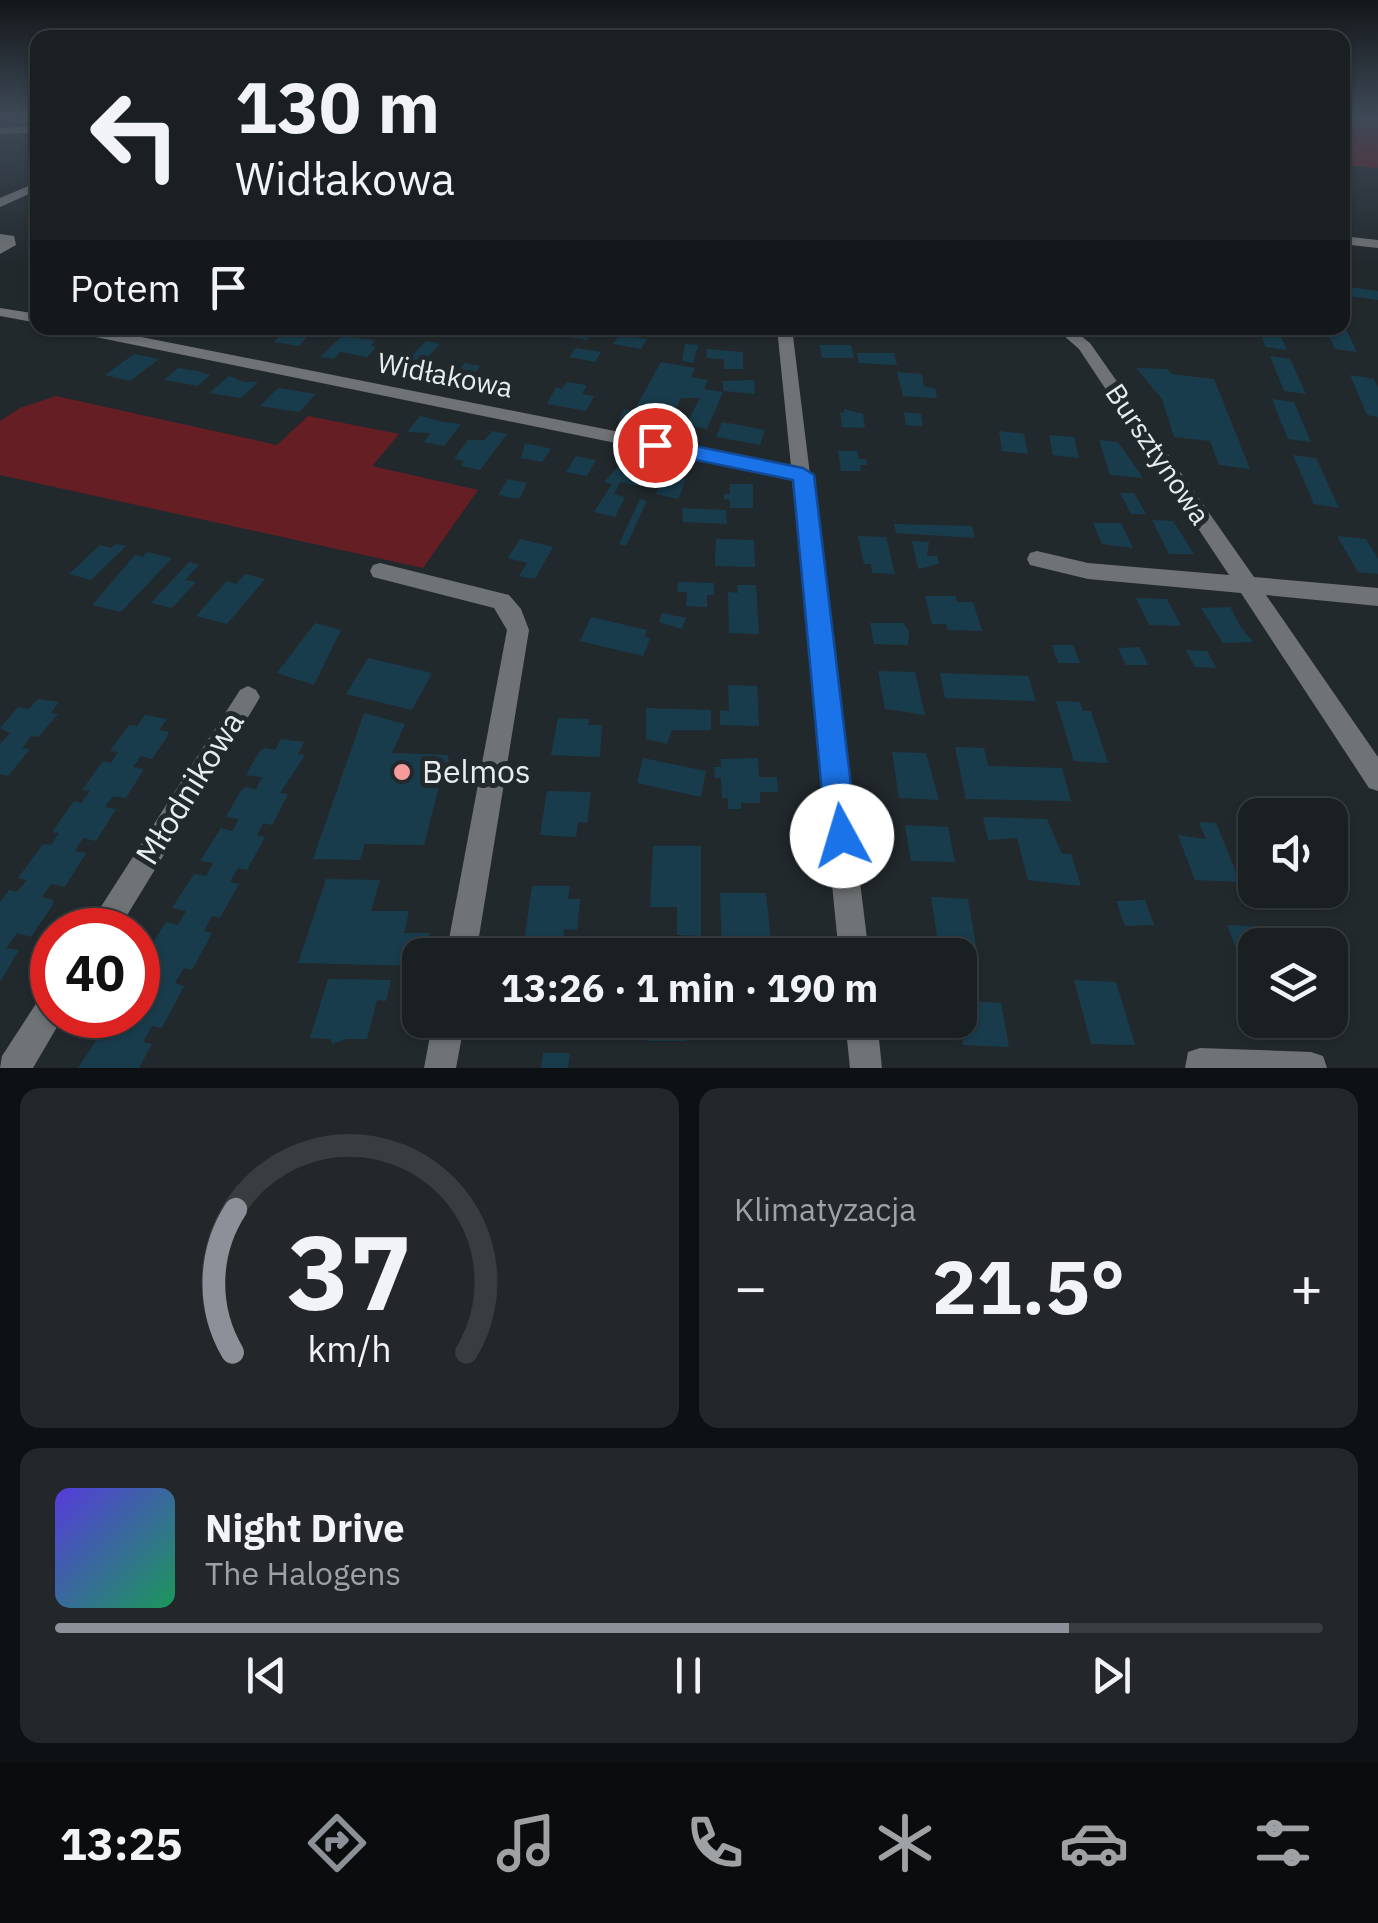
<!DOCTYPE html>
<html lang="pl">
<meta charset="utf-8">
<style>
:root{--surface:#1a1f22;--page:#23272a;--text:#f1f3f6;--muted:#9fa2a5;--line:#383d40;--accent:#8c9099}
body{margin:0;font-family:"IBM Plex Sans",sans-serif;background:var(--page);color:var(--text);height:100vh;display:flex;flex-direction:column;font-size:38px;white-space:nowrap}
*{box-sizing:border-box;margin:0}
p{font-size:32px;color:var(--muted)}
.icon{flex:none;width:55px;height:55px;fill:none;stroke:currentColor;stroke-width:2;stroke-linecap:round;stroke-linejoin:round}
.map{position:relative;height:1068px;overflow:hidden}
.panel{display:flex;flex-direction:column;gap:20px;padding:20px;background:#0e1113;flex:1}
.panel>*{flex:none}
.hud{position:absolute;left:30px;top:30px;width:1320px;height:305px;border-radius:20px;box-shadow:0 2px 8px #0004,0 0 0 2px var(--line);background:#1a1f22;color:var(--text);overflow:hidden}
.fabs{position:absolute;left:1238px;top:798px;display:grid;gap:20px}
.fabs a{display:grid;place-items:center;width:110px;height:110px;border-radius:20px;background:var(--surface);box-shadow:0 2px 8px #0004,0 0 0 2px var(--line);font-size:50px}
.speed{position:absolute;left:30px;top:908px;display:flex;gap:20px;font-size:50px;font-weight:700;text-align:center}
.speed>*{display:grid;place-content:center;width:130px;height:130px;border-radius:50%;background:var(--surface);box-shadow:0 2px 8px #0004,0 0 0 2px var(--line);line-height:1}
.speed .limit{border:15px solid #d22;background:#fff;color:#111}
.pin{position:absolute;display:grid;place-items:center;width:85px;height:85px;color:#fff;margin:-42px;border:5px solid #fff;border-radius:50%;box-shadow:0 2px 10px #0007}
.me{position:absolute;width:110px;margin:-55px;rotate:354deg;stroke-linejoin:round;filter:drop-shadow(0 0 8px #0008)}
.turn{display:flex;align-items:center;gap:35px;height:210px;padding:0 40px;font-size:45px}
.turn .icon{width:130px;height:130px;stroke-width:2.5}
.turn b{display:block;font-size:70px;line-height:85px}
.then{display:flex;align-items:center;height:95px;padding:0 40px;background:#0003;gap:20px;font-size:38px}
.big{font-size:75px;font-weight:800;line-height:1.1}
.panel .widget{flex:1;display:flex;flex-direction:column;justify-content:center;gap:15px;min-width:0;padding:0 35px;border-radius:20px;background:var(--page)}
.panel .dial{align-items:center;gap:0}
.dial svg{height:260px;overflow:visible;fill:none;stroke:var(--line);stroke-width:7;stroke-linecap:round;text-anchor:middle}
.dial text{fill:var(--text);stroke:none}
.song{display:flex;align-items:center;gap:30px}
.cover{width:120px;height:120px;border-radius:15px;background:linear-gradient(135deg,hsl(250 70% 55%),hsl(150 70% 35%))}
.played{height:10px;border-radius:5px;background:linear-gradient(90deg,var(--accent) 80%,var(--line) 80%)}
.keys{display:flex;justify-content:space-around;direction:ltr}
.heat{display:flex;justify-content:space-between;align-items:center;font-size:55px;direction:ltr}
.panel .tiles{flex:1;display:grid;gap:20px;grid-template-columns:1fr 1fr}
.widget:last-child{grid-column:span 2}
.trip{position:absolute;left:402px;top:938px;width:575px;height:100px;border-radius:20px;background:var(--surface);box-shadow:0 2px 8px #0004,0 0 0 2px var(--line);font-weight:800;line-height:100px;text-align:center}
.menu{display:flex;height:160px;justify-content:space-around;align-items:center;background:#0a0c0e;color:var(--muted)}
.menu .icon{width:70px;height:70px}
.menu .selected{color:var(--accent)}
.menu b{font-size:45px;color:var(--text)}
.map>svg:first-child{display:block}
.green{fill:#651e24}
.building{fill:#193c4c}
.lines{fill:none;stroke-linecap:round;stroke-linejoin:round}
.minor{fill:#707375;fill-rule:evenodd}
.route{fill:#1a73e8;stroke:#114b97;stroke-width:2.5}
.poi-dot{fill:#f59b9b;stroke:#22292d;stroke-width:4}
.labels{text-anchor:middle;stroke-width:10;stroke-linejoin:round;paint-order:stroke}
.street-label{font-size:28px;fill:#e8ecee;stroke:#22292d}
.near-poi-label{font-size:32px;fill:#e8ecee;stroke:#22292d;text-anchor:start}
.near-street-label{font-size:32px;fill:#e8ecee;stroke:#22292d}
</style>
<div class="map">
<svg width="1378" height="1068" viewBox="0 0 1378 1068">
<rect width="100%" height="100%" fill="#22292d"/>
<g class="green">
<path d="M 1343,116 L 1378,116 L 1378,168 L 1343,165 Z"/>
<path d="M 56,396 L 277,445 L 308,416 L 399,434 L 372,466 L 478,490 L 423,568 L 0,475 L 0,421 L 20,408 Z"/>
</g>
<g class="building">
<path d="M 1342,286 L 1378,291 L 1378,300 L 1342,295 Z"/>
<path d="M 1342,321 L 1357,352 L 1335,349 L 1325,328 L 1342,328 Z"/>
<path d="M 560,328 L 575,328 L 593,331 L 587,340 L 554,335 Z"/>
<path d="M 1258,328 L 1277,328 L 1287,350 L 1266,347 Z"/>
<path d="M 283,331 L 310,333 L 299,346 L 274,342 Z"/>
<path d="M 619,335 L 647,339 L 641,349 L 613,344 Z"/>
<path d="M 342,336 L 375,340 L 371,346 L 376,347 L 367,357 L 340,352 L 334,359 L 320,357 Z"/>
<path d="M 426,341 L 440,344 L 412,374 L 378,367 L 393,353 L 407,356 L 403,359 L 408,360 Z"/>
<path d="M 685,344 L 698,345 L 693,363 L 682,361 Z"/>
<path d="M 820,345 L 851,345 L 854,358 L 822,358 Z"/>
<path d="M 576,348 L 601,352 L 595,362 L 569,357 Z"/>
<path d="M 707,349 L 743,352 L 743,369 L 724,369 L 724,359 L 706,358 Z"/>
<path d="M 857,353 L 894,353 L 897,365 L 859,363 Z"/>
<path d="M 134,354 L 159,359 L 130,381 L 105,375 Z"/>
<path d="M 1270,356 L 1290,359 L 1306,394 L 1284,391 Z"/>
<path d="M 661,362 L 695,368 L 691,377 L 708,380 L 704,389 L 723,392 L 707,429 L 686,425 L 700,398 L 681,398 L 666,429 L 619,419 L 624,409 L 634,411 Z"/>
<path d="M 465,363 L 480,366 L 465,386 L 432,379 L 439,370 L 456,374 Z"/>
<path d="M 178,368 L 198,371 L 210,375 L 198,386 L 164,380 Z"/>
<path d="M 1136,368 L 1168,369 L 1171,374 L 1214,379 L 1250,469 L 1219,465 L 1210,441 L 1174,437 L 1162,399 Z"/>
<path d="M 897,372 L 922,374 L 924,387 L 935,388 L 937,398 L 903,396 Z"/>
<path d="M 1350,375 L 1374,379 L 1378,388 L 1378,417 L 1367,415 Z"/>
<path d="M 229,376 L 244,382 L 258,382 L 241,398 L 209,393 Z"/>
<path d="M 754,380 L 755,394 L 723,391 L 723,381 Z"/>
<path d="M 567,382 L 587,385 L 582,394 L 594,396 L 586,411 L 547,404 L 556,387 L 562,389 Z"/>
<path d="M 278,388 L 316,394 L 299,412 L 260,406 Z"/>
<path d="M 1272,399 L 1294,402 L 1311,442 L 1288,439 Z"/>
<path d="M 844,409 L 863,414 L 865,428 L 842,427 L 840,412 L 844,413 Z"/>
<path d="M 904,412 L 921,414 L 923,426 L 906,425 Z"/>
<path d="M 420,416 L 443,422 L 461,424 L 444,446 L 424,442 L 431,433 L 407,432 Z"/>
<path d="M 722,422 L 765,430 L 760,445 L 716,437 Z"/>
<path d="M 492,431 L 507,434 L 480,470 L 461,466 L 464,461 L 454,459 L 468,440 L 485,440 Z"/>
<path d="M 999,431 L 1024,434 L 1028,454 L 1002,451 Z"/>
<path d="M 1049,435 L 1074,437 L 1079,458 L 1053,455 Z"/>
<path d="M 1099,440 L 1118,442 L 1143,478 L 1110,475 Z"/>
<path d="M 525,443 L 548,448 L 551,449 L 542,462 L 521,458 Z"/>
<path d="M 838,451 L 857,451 L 859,459 L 866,459 L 867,465 L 860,465 L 861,471 L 841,471 Z"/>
<path d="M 1293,455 L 1316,458 L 1339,508 L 1314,504 Z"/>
<path d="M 576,456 L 596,460 L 587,476 L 566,472 Z"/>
<path d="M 619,466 L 645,471 L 638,486 L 620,482 L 614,494 L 625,497 L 615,517 L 594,512 L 612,484 L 604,482 Z"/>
<path d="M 665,475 L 686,479 L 678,499 L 656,494 Z"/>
<path d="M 508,479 L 527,483 L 519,499 L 498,495 Z"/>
<path d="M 730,484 L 753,484 L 753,508 L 730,508 L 730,500 L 724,499 L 724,494 L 730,494 Z"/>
<path d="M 1120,493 L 1134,493 L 1146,514 L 1131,514 Z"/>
<path d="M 640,499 L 647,501 L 626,546 L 619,544 Z"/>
<path d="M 682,508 L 726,510 L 727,524 L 683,522 Z"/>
<path d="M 1152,520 L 1173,521 L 1194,554 L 1169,554 Z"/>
<path d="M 1093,523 L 1121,523 L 1133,548 L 1102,544 Z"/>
<path d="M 894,524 L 972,526 L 975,538 L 896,533 Z"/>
<path d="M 858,536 L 886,537 L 895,574 L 872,573 L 871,564 L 864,564 Z"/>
<path d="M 1337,536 L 1366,539 L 1378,559 L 1378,574 L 1358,572 Z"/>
<path d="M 520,539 L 553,547 L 535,579 L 519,576 L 527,563 L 508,558 Z"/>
<path d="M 716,539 L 754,540 L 755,567 L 715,566 Z"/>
<path d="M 912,541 L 929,542 L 927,556 L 937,556 L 939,564 L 918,569 Z"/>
<path d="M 116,544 L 126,546 L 91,580 L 69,574 L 100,545 L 111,548 Z"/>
<path d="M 147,552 L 172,558 L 121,612 L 92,605 L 135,555 L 143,557 Z"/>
<path d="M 189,562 L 199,565 L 185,580 L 196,582 L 172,608 L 151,603 Z"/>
<path d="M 245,574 L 265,579 L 227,624 L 196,616 L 227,581 L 236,584 Z"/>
<path d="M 678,582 L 714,583 L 714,595 L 707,595 L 707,607 L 686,606 L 687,592 L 677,592 Z"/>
<path d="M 737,585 L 756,585 L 759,634 L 729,633 L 728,592 L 738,593 Z"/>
<path d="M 925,596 L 956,596 L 957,602 L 973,602 L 982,631 L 948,630 L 946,624 L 932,624 Z"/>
<path d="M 1136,598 L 1167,599 L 1181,626 L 1149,625 Z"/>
<path d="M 1230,607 L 1240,626 L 1253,642 L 1223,643 L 1201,608 Z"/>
<path d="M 662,613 L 686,618 L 682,629 L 659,622 Z"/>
<path d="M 591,617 L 647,630 L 645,637 L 650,638 L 643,656 L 580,641 Z"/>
<path d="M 315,623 L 341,630 L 314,685 L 277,673 Z"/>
<path d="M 870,623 L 903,623 L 909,631 L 908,645 L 874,644 Z"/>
<path d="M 1052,645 L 1073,645 L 1080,663 L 1058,663 Z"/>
<path d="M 1140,647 L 1148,665 L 1126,665 L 1118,648 Z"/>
<path d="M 1186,650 L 1207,651 L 1216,668 L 1195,667 Z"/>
<path d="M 368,658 L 432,673 L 412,710 L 346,694 Z"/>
<path d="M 878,671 L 915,672 L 925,715 L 885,709 Z"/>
<path d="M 940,673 L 1028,676 L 1036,701 L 945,698 Z"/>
<path d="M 728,685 L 757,686 L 759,726 L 720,725 L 720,710 L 729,711 Z"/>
<path d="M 38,699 L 59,702 L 51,713 L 58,714 L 38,737 L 31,736 L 22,748 L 30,749 L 8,776 L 0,774 L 0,744 L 10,733 L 0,728 L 18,707 L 29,709 Z"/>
<path d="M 1056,701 L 1080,702 L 1083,711 L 1091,711 L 1108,763 L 1074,761 Z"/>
<path d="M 646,708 L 711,710 L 711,730 L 672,730 L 667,744 L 646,739 Z"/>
<path d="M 364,713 L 405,724 L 392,753 L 447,755 L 450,762 L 444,767 L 424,845 L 365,844 L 360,860 L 313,859 Z"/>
<path d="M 145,715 L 167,719 L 159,730 L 169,732 L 167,737 L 152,759 L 141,756 L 133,767 L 144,769 L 126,798 L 113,796 L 105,807 L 116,809 L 96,841 L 83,838 L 75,851 L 86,853 L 65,887 L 51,884 L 42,897 L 53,900 L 52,906 L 31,937 L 17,933 L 6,948 L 19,950 L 0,982 L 0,902 L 9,890 L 17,892 L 27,880 L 18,878 L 43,844 L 51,845 L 59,833 L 52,832 L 74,801 L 81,803 L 90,791 L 82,790 L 103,761 L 111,763 L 118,752 L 110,751 L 129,725 L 137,726 Z"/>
<path d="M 558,718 L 589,719 L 588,725 L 602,725 L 600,757 L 551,755 Z"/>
<path d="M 281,739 L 304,742 L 298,754 L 305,755 L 280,793 L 288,794 L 272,825 L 263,823 L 257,835 L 265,837 L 247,870 L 238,868 L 230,882 L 239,884 L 220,918 L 212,916 L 204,931 L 212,933 L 192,970 L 184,968 L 175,983 L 184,986 L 162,1028 L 152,1026 L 143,1042 L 152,1044 L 139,1068 L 78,1068 L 101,1033 L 114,1036 L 124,1020 L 110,1015 L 138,1015 L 138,976 L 147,978 L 156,962 L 142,960 L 166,922 L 178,925 L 186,911 L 172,908 L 194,874 L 206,876 L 213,863 L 200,861 L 221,828 L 232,831 L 239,819 L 226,817 L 240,792 L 245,787 L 256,789 L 262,777 L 246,775 L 259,752 L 264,748 L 275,750 Z"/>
<path d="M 955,747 L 984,748 L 988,766 L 1062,768 L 1071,801 L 966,799 Z"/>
<path d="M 892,752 L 926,753 L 939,800 L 899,798 Z"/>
<path d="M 643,758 L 706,771 L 701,797 L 637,783 Z"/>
<path d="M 758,758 L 759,777 L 777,777 L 778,792 L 760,792 L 760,803 L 741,803 L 741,809 L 728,809 L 728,798 L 722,798 L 721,778 L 715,778 L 714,767 L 721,767 L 721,759 Z"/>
<path d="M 547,791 L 591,792 L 587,823 L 578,822 L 576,837 L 540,835 Z"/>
<path d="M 983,817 L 1047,819 L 1062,854 L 1071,854 L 1081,886 L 1028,880 L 1017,838 L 988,840 Z"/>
<path d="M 1199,822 L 1216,823 L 1240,882 L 1195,880 L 1178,835 L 1206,839 Z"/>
<path d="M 905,825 L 948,827 L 955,862 L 911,861 Z"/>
<path d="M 653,846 L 701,846 L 701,936 L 677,935 L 677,907 L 650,907 Z"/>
<path d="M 326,879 L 380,880 L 371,911 L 409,911 L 404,933 L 430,933 L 425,955 L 420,955 L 420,966 L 298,963 Z"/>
<path d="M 532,886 L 570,886 L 568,899 L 580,899 L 577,930 L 564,929 L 563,942 L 524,942 Z"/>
<path d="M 720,893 L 766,893 L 772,950 L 722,950 Z"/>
<path d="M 931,897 L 968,899 L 978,957 L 940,955 Z"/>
<path d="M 1145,900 L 1154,925 L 1125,926 L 1116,901 Z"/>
<path d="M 1227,925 L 1263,927 L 1271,945 L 1255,945 L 1255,997 Z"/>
<path d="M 328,979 L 391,980 L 386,1001 L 377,1000 L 367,1039 L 347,1039 L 333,1044 L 330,1039 L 310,1038 Z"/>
<path d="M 1074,980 L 1116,982 L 1135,1045 L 1091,1044 Z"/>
<path d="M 960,1000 L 1001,1003 L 1009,1047 L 963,1045 Z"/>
<path d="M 510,1020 L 573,1020 L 572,1034 L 519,1033 L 520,1028 L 508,1028 Z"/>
<path d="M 649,1020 L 686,1020 L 686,1041 L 648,1041 Z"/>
<path d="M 543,1053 L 570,1053 L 568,1068 L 541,1068 Z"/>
</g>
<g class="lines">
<g class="minor">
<path d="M 38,126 L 38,132 L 0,134 L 0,128 Z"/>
<path d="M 38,182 L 38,190 L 0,207 L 0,198 Z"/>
<path d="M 0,234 L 14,236 L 16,245 L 0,254 Z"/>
<path d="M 1342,236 L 1378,240 L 1378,248 L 1342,244 Z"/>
<path d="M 0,308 L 38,314 L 38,323 L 0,316 Z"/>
<path d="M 68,328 L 96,328 L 791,466 L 777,328 L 792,328 L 869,955 L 839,955 L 792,479 L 76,333 Z"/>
<path d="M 1055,328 L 1071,328 L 1090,343 L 1254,577 L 1378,588 L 1378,606 L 1266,595 L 1378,757 L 1378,791 L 1369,788 L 1241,593 L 1088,579 L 1030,565 L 1027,559 L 1030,553 L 1037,551 L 1088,563 L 1229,575 L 1079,349 Z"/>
<path d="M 380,563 L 509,595 L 521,609 L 529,630 L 476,955 L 446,955 L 507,630 L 494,608 L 373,577 L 370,571 L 373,565 Z"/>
<path d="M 248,686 L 256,690 L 260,697 L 256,704 L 118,930 L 86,930 L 240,690 Z"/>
<path d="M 52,991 L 52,1015 L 64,1015 L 33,1068 L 0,1068 L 2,1056 L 41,996 Z"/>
<path d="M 433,1020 L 465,1020 L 456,1068 L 424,1068 Z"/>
<path d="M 845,1020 L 877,1020 L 882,1068 L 850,1068 Z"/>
<path d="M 1200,1048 L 1311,1052 L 1323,1056 L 1327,1068 L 1185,1068 L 1188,1052 Z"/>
</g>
</g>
<linearGradient id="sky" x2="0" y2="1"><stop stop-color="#131719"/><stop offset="0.44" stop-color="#3e4957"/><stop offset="1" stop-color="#3e4957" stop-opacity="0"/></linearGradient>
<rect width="1378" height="266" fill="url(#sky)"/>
<path class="route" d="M 655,438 L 803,468 L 814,475 L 857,836 L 852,847 L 842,852 L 831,847 L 826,836 L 793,480 L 648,450 L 645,445 Z"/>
<circle class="poi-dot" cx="402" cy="772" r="10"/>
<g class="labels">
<g class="street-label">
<text transform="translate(445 375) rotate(11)" y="10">Widłakowa</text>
<text transform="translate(1158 454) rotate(56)" y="10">Bursztynowa</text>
</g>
<g class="near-poi-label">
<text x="422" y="783">Belmos</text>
</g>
<g class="near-street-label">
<text transform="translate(190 788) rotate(-58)" y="11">Młodnikowa</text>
</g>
</g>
</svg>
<div class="fabs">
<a><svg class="icon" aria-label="sound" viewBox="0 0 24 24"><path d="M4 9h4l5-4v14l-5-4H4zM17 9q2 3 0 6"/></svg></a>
<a><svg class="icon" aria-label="layers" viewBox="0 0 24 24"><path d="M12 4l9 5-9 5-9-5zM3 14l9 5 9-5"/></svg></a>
</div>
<div class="speed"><div class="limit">40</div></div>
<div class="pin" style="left:655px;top:445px;background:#d93025"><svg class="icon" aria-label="arrive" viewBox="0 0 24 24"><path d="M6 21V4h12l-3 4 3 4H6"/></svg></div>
<svg class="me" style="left:842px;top:836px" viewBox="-20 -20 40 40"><circle r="19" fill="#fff"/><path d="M0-13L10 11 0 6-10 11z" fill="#1a73e8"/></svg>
<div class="trip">13:26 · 1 min · 190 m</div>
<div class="hud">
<div class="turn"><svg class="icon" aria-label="left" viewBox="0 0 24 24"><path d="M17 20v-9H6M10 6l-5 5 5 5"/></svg><div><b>130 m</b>Widłakowa</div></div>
<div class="then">Potem<svg class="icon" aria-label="arrive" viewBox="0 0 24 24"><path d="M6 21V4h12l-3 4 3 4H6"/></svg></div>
</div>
</div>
<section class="panel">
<div class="tiles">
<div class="widget dial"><svg viewBox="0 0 100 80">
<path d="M14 69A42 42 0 1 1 86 69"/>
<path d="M14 69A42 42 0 0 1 15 25" stroke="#8c9099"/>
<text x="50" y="56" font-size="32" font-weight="700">37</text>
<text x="50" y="72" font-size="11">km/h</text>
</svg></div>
<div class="widget"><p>Klimatyzacja</p>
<div class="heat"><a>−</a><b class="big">21.5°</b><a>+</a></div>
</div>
<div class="widget">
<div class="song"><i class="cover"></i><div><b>Night Drive</b><p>The Halogens</p></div></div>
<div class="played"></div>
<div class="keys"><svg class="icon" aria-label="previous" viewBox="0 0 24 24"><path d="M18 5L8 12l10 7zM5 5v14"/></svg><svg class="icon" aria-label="pause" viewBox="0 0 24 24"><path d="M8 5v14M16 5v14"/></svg><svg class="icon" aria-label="next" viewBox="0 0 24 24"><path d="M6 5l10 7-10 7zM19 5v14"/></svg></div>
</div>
</div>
</section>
<nav class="menu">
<b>13:25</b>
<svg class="icon selected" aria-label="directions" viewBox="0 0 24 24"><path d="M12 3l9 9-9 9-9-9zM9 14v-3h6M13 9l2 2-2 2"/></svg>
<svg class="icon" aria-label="music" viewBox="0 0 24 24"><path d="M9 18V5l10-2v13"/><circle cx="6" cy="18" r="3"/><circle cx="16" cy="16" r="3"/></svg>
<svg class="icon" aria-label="phone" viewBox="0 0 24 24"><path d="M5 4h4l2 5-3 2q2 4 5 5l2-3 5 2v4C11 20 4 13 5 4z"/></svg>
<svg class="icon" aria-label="climate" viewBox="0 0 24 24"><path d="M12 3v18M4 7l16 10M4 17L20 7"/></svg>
<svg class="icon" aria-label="car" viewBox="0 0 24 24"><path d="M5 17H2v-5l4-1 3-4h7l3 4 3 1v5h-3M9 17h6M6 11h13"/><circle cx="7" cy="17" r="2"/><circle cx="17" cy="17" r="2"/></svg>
<svg class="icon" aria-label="filters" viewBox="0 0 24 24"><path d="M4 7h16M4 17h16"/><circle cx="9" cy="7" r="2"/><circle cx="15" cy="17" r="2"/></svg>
</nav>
